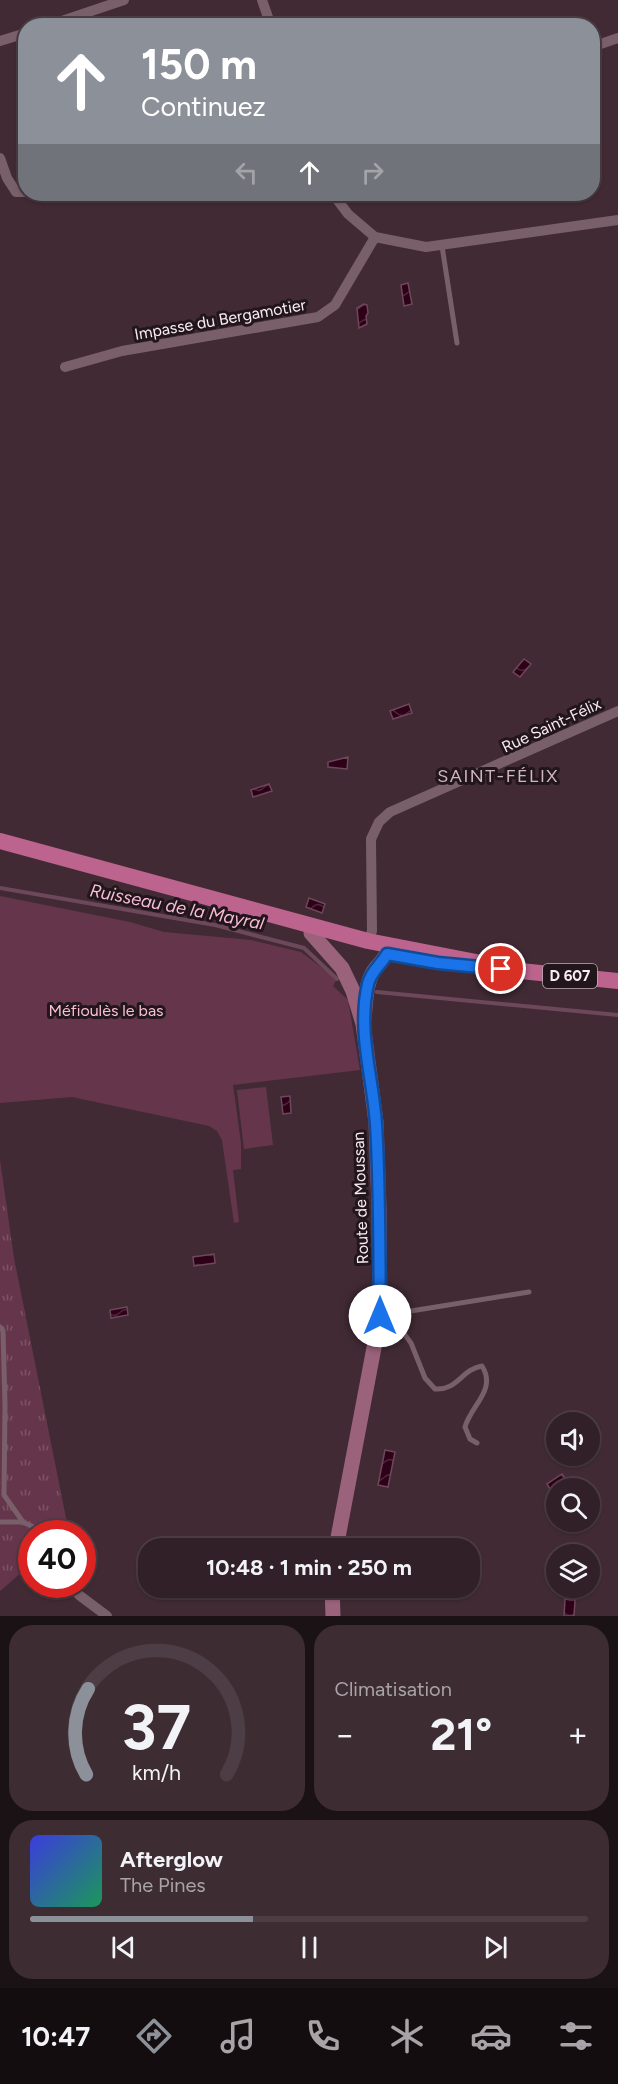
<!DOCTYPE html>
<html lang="fr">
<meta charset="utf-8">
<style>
:root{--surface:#312027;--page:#3d2d33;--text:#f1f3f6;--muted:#a8a3a7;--line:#4c3e44;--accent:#8c9099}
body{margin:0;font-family:Figtree,sans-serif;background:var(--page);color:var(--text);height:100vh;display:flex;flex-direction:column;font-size:22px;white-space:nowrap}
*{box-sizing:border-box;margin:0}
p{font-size:20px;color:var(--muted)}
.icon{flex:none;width:33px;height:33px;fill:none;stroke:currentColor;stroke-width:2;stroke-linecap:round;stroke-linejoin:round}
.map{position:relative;height:1616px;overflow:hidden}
.side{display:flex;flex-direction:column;gap:9px;padding:9px;background:#1b1215;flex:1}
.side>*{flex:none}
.guide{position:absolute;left:18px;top:18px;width:582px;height:183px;border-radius:24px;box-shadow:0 2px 4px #0004,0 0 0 2px var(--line);background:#8c9099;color:#fff;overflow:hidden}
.tools{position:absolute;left:546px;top:1412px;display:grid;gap:12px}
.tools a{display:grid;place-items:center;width:54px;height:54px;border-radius:50%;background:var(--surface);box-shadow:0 2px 4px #0004,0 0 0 2px var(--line);font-size:30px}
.speed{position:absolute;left:18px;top:1520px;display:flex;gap:12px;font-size:30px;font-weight:700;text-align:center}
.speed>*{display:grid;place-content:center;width:78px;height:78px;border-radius:50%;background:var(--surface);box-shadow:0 2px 4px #0004,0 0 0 2px var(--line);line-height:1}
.speed .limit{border:9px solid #d22;background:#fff;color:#111}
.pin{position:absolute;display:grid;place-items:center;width:51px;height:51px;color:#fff;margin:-26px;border:3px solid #fff;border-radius:50%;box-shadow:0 2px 6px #0007}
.me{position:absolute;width:66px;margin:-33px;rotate:0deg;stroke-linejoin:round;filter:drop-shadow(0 0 4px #0008)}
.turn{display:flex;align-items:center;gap:21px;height:126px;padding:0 24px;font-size:27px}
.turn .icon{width:78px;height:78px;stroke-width:2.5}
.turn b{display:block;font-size:42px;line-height:51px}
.lanes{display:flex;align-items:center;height:57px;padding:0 24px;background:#0003;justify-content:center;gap:30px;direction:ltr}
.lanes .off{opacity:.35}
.big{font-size:45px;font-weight:700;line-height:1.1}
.side .card{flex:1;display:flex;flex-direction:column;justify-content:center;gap:9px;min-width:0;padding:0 21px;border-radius:24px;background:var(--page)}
.side .dial{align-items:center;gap:0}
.dial svg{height:156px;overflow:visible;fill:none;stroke:var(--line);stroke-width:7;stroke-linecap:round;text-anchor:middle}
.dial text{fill:var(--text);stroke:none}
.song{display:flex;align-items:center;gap:18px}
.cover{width:72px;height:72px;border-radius:9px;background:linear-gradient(135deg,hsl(240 70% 55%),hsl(150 70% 35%))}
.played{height:6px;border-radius:3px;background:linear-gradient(90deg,var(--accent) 40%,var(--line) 40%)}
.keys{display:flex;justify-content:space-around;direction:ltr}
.heat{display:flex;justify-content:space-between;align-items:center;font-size:33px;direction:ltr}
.side .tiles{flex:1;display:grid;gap:9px;grid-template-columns:1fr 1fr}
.card:last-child{grid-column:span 2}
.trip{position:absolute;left:138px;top:1538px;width:342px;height:60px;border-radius:24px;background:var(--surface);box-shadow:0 2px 4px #0004,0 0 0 2px var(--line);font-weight:700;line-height:60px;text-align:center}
.tabs{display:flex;height:96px;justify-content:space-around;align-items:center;background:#140d10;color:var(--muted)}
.tabs .icon{width:42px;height:42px}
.tabs .on{color:var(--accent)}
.tabs b{font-size:27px;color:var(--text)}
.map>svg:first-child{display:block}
.grass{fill:url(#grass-tufts)}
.garden{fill:#65364b}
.water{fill:url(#water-waves);stroke:#6c485a;stroke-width:1.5}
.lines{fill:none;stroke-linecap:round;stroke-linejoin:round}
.stream{stroke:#6c485a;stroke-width:4}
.lane{stroke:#795f69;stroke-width:5}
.street{stroke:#795f69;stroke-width:10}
.secondary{stroke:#9b627b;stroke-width:15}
.primary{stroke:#bc648d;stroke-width:16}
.route-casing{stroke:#114b97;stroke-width:15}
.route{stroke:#1a73e8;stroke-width:10}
.labels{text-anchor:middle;stroke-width:6;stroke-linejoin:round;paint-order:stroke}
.shield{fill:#21161b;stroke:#baacb2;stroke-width:1.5}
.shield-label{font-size:15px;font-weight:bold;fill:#fcecf2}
.street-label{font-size:16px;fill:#fcecf2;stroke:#21161b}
.park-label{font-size:16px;fill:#fdbfd8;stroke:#21161b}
.neighbourhood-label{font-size:18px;letter-spacing:1.5px;fill:#d2b5c0;stroke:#21161b}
.water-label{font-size:18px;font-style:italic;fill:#f9bbd4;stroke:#21161b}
</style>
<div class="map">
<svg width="618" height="1616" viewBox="0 0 618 1616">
<defs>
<pattern id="grass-tufts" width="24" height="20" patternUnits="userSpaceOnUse" patternTransform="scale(1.5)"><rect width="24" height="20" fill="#65364b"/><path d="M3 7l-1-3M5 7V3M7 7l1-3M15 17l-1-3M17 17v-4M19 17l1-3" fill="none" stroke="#7c5365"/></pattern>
<pattern id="water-waves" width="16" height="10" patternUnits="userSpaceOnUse" patternTransform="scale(1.5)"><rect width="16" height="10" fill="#2e0119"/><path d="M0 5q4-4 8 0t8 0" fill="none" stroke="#4d263b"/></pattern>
</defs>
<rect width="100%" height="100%" fill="#412a34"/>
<path class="grass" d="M 0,1160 L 14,1258 L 69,1533 L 32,1533 L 31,1564 L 0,1591 Z"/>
<g class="garden">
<path d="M 0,896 L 130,922 L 164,932 L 251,940 L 301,952 L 337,979 L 333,986 L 348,1000 L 360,1070 L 233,1085 L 241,1143 L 241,1169 L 233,1170 L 239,1222 L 234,1223 L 222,1140 L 217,1131 L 209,1126 L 72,1097 L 0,1103 Z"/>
<path d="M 266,1087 L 273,1145 L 244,1149 L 237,1090 Z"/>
</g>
<g class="water">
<path d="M 408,283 L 412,304 L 404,306 L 401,285 Z"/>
<path d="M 364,304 L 367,305 L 368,313 L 366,316 L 367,324 L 359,328 L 357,308 Z"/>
<path d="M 524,659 L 531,664 L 520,677 L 513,672 Z"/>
<path d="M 409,704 L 412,713 L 393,719 L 390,711 Z"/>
<path d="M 348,757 L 347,769 L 328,767 L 328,762 Z"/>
<path d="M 269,784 L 272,791 L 253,797 L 251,790 Z"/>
<path d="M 309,898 L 325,904 L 322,913 L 306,907 Z"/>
<path d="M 290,1096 L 291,1113 L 283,1114 L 281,1097 Z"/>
<path d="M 214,1254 L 215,1263 L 194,1266 L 193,1257 Z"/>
<path d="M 127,1307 L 128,1315 L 111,1318 L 110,1310 Z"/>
<path d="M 385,1450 L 395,1452 L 388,1487 L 378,1485 Z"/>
<path d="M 562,1474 L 568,1482 L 552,1492 L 547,1484 Z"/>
<path d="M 565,1599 L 575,1600 L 574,1616 L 564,1616 Z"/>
</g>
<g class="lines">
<g class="stream">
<path d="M 0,888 L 215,925 L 304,948 L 337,979"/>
<path d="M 377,992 L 618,1015"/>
</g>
<g class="lane">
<path d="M 442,246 L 457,343"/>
<path d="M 0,1327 L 3,1331 L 5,1405 L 4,1495 L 23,1522 L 46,1533"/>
<path d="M 477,1443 L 470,1439 L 465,1427 C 471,1405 497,1390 482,1366 C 462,1369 457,1391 435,1389 L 425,1378 L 411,1343 L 399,1327 L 380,1316 L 529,1292"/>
<path d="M 0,1522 L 23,1522"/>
</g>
<g class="street">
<path d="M 262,0 L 271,26"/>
<path d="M 47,26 L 124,0"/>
<path d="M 0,41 L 26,33"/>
<path d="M 592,47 L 618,38"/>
<path d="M 0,158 L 7,178 L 16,192 L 26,192"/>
<path d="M 333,194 L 348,214 L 375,237 L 426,247 L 618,220"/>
<path d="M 65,367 L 122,351 L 318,317 L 335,305 L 375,237"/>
<path d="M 368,941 L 372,931 L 371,839 L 379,822 L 390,812 L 618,711"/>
<path d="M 71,1584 L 79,1595 L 107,1616"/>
</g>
<g class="secondary">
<path d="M 311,933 L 342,968 L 353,991 L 363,1024 L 376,1122 L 379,1209 L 380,1316 L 336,1548"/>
<path d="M 364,1018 C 366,1003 365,987 372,974 C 376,966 383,962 387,953"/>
<path d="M 332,1587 L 333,1616"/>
</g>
<g class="primary">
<path d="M 0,841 L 368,941 L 522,971"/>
<path d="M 511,970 L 618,981"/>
</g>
</g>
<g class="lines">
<defs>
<path id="route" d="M 380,1316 C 379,1252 380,1188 376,1124 C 373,1078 357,1031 368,984 C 371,971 381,965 387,954 L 438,963 L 501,969"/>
</defs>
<use href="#route" class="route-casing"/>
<use href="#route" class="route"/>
</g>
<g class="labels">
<rect class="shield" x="543" y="964" width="54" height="24" rx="4.5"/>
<g class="shield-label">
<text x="570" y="981">D 607</text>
</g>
<g class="street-label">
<text transform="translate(220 319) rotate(-10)" y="6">Impasse du Bergamotier</text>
<text transform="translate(551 725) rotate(-25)" y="6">Rue Saint-Félix</text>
<text transform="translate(360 1198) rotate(-92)" y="6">Route de Moussan</text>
</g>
<g class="park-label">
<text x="106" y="1016">Méfioulès le bas</text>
</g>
<g class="neighbourhood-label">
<text x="498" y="782">SAINT-FÉLIX</text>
</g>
<g class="water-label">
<text transform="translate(177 907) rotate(11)" y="6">Ruisseau de la Mayral</text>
</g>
</g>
</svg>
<div class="tools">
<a><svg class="icon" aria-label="sound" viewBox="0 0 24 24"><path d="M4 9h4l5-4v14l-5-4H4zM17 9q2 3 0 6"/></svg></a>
<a><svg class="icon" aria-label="search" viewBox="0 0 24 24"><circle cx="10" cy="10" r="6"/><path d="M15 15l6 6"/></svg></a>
<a><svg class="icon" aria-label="layers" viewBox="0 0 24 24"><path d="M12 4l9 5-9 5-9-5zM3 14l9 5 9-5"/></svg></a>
</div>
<div class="speed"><div class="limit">40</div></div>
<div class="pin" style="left:501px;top:969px;background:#d93025"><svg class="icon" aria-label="arrive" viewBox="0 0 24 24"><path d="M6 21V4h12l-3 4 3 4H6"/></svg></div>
<svg class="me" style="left:380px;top:1316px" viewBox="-20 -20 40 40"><circle r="19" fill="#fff"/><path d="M0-13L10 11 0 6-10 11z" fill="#1a73e8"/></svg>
<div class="trip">10:48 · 1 min · 250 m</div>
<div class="guide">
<div class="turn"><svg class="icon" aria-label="ahead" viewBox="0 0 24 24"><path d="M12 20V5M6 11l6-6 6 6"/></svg><div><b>150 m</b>Continuez</div></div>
<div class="lanes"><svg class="icon off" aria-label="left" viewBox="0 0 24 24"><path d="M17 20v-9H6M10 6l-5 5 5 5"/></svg><svg class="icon" aria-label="ahead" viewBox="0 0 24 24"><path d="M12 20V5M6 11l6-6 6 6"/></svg><svg class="icon off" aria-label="right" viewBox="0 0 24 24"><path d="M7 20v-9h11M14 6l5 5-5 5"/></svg></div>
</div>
</div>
<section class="side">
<div class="tiles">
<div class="card dial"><svg viewBox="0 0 100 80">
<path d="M14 69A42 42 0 1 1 86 69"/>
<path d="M14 69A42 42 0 0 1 15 25" stroke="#8c9099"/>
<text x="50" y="56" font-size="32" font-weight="700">37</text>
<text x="50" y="72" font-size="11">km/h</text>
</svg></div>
<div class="card"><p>Climatisation</p>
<div class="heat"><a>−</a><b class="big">21°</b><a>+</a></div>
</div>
<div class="card">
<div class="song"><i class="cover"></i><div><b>Afterglow</b><p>The Pines</p></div></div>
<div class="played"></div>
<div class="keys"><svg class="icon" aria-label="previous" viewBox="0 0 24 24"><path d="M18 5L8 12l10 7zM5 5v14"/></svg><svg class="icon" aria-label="pause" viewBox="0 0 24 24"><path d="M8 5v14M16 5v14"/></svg><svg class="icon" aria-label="next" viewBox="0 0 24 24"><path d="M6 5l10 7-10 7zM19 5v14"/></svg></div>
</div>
</div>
</section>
<nav class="tabs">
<b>10:47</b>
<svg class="icon on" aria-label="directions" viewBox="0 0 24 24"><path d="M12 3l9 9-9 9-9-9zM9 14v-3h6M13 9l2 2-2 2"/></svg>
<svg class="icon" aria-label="music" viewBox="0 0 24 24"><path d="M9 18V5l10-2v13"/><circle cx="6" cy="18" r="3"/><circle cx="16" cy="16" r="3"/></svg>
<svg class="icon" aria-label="phone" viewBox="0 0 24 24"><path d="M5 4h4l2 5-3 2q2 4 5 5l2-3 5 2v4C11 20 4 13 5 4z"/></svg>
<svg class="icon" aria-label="climate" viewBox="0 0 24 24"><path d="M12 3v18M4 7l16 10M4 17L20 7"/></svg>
<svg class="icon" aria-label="car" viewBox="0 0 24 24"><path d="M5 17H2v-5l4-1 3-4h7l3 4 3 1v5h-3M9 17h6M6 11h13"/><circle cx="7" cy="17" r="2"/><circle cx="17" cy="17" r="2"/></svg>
<svg class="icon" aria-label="filters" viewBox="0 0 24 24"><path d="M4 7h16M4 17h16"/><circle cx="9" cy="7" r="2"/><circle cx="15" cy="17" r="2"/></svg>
</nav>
